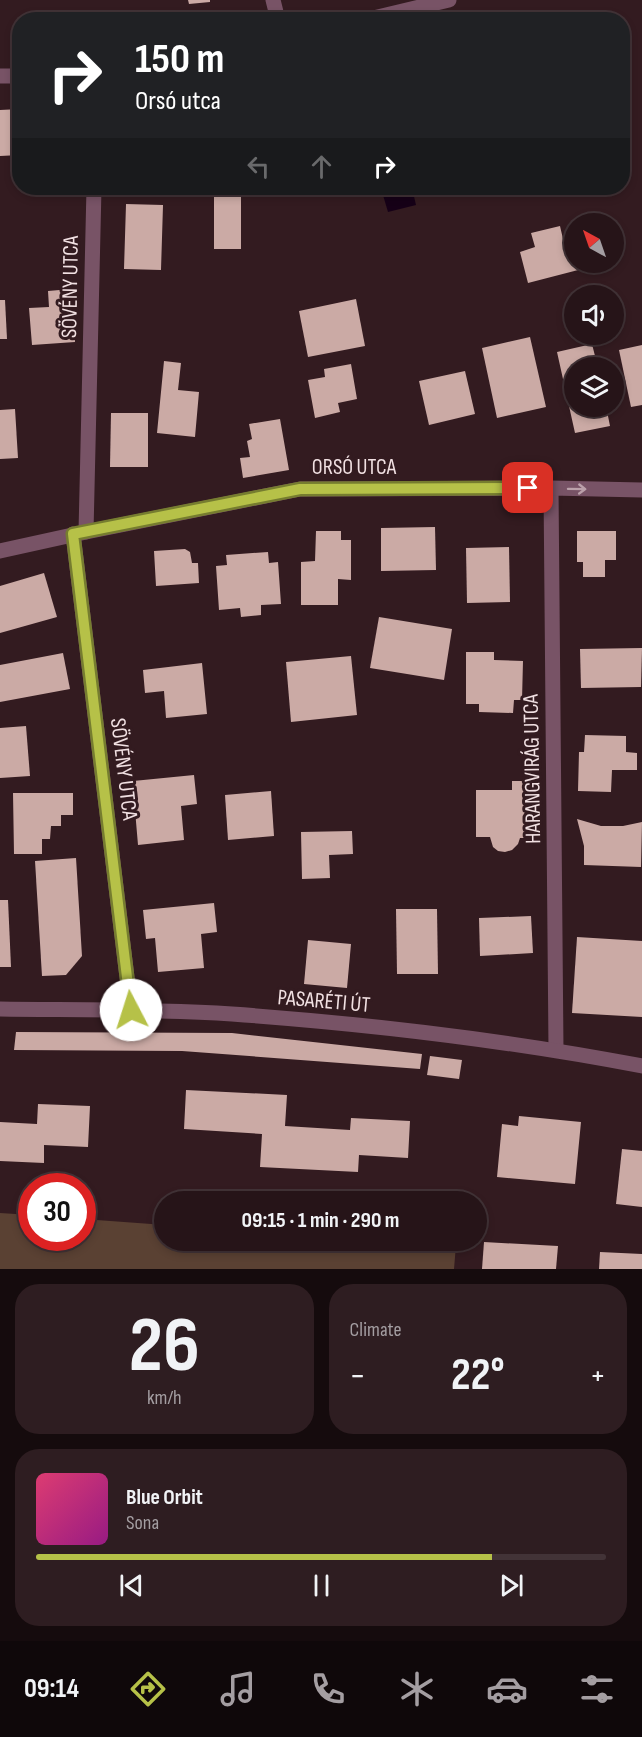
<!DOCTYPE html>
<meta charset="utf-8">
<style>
:root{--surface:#261418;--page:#2e1d21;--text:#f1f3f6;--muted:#a49ea2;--line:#423337;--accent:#b6c148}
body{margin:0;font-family:"Sofia Sans Condensed",sans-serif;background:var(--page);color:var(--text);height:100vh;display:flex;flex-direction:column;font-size:22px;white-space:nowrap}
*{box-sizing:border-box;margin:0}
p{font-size:20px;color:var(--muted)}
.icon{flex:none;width:33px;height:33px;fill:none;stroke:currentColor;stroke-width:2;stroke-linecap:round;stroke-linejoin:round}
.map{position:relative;height:1269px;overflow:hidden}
.drawer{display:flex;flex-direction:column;gap:15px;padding:15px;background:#150b0d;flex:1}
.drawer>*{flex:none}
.banner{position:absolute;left:12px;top:12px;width:618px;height:183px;border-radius:24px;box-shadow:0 3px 9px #0003,0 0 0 2px var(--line);background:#202124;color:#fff;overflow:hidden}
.needle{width:39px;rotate:320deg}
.tools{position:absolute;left:564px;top:213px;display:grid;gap:12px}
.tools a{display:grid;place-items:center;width:60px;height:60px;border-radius:50%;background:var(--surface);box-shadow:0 3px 9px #0003,0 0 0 2px var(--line);font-size:30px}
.speed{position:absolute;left:18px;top:1173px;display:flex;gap:12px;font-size:30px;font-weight:700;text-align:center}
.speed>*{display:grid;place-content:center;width:78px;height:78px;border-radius:50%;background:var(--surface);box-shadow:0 3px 9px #0003,0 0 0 2px var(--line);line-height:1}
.speed .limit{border:9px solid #d22;background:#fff;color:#111}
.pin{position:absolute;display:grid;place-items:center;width:51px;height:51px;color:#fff;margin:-26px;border-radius:12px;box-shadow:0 3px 9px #0006}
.me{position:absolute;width:66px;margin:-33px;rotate:355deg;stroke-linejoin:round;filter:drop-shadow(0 0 4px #0008)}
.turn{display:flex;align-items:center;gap:21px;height:126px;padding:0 24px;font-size:27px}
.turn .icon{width:78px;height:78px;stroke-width:2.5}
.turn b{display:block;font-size:42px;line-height:51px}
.lanes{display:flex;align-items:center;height:57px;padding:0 24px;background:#0003;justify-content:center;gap:30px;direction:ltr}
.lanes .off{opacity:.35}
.big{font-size:45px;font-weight:700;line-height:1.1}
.drawer .tile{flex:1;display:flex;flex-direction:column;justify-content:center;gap:9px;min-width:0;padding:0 21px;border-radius:24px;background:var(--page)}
.drawer .dial{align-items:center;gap:0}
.dial b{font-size:78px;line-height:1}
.song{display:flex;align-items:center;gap:18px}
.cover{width:72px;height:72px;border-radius:9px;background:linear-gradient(135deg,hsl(340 70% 55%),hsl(310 70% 35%))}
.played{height:6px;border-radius:3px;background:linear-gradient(90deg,var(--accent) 80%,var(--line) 80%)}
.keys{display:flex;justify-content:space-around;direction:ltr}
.heat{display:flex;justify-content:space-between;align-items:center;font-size:33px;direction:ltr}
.drawer .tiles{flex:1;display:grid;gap:15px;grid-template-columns:1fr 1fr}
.tile:last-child{grid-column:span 2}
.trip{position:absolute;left:154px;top:1191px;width:333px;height:60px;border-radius:30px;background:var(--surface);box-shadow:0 3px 9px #0003,0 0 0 2px var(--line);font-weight:700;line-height:60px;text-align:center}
.tab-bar{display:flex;height:96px;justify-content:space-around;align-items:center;background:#0f080a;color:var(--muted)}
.tab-bar .icon{width:42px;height:42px}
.tab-bar .active{color:var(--accent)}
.tab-bar b{font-size:27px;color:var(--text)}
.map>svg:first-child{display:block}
.green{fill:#5a4133}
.water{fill:#160017}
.building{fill:#cbaaa5}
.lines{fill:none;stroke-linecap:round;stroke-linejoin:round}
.minor{stroke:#785366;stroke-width:15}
.tertiary{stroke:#785366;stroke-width:15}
.oneway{stroke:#bba1aa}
.route-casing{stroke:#767d2f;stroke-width:15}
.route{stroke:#b6c148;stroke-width:10}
.labels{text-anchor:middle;stroke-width:6;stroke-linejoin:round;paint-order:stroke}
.street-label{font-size:22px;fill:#f1e0e2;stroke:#331b20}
</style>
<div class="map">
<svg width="642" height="1269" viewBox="0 0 642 1269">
<rect width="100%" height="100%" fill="#331b20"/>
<path class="green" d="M 0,1213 L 31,1215 L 32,1238 L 82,1238 L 83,1219 L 165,1225 L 165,1240 L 391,1240 L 456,1245 L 454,1269 L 0,1269 Z"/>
<path class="water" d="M 412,188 L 416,205 L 388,212 L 383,195 Z"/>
<g class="building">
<path d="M 188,0 L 210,0 L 210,2 L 189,4 Z"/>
<path d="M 20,109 L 20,155 L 0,156 L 0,110 Z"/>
<rect x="214" y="188" width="27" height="61"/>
<path d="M 126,204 L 163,205 L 161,270 L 124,269 Z"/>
<path d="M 560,226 L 563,239 L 573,236 L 574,262 L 580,262 L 582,269 L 528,283 L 520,252 L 535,247 L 531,233 Z"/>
<path d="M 71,289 L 75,342 L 32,345 L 29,308 L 49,307 L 48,291 Z"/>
<path d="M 356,299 L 365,346 L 308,357 L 299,311 Z"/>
<path d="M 0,300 L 5,300 L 7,339 L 0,339 Z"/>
<path d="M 530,337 L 546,407 L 497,418 L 482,348 Z"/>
<path d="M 592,344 L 598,368 L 574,368 L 574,406 L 606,406 L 610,426 L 575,433 L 557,352 Z"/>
<path d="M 642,345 L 642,405 L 631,407 L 619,350 Z"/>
<path d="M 164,361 L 181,363 L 178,390 L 199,392 L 195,437 L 157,433 Z"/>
<path d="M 351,364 L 357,399 L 338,403 L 340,412 L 315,418 L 308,380 L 325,377 L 324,369 Z"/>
<path d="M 465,371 L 475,414 L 429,425 L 419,381 Z"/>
<path d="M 15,409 L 18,458 L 0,459 L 0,410 Z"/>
<path d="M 111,413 L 148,413 L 148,467 L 110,467 Z"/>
<path d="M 280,419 L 289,470 L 243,478 L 240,458 L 250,457 L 247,441 L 252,439 L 249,424 Z"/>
<path d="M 435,527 L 436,570 L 381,571 L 381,528 Z"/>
<path d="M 316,531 L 341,531 L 341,540 L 351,540 L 351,580 L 338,579 L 338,605 L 301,605 L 301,562 L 315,561 Z"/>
<path d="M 577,531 L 616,531 L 616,560 L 605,560 L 605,577 L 583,577 L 583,562 L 577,562 Z"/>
<path d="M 509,547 L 510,602 L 467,603 L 466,548 Z"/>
<path d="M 185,549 L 190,552 L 192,563 L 198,563 L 199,583 L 156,586 L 154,551 Z"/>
<path d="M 268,552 L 269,563 L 278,562 L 281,604 L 261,605 L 261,615 L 241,617 L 240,608 L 219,610 L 216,566 L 227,565 L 226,555 Z"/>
<path d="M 44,573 L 57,617 L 0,633 L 0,586 Z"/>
<path d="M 379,617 L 452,629 L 444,680 L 370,668 Z"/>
<path d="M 642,648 L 641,687 L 581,688 L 580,649 Z"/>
<path d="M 466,652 L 494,652 L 494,660 L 523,661 L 522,700 L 514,700 L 513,713 L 479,712 L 479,704 L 466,704 Z"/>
<path d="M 63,653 L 70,689 L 0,702 L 0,665 Z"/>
<path d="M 351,656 L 357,715 L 291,722 L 286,662 Z"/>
<path d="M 202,663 L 207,714 L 166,718 L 164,691 L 145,693 L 143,670 Z"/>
<path d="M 26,726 L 30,776 L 0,778 L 0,728 Z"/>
<path d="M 585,735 L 626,736 L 626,752 L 637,753 L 637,770 L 612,770 L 611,792 L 578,791 L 579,752 L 584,752 Z"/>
<path d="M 194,775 L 197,804 L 181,806 L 184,840 L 138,845 L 135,810 L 126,811 L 123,782 Z"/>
<path d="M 512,781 L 534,781 L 535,838 L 520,838 L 518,844 L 512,850 L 505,852 L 498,851 L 493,847 L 490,837 L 476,837 L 476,790 L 512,790 Z"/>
<path d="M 271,791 L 274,836 L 228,840 L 225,795 Z"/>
<path d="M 13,793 L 73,793 L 73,815 L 61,815 L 61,826 L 51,826 L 50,839 L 42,839 L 42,854 L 14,854 Z"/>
<path d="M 577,819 L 601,826 L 623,826 L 642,822 L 641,867 L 584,865 L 584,846 Z"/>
<path d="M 352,831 L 353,854 L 329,855 L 330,878 L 302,879 L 301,832 Z"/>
<path d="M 76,858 L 82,956 L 66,975 L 42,976 L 35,861 Z"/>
<path d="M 0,900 L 8,900 L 11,967 L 0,967 Z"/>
<path d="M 214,903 L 217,932 L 201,934 L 204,968 L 158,972 L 155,938 L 146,939 L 143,910 Z"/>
<path d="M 396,909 L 437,909 L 438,974 L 397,974 Z"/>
<path d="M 531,916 L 533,953 L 480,956 L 479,918 Z"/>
<path d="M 577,937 L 642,941 L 642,1017 L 572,1013 Z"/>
<path d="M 308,940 L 351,944 L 347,988 L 304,984 Z"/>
<path d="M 16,1032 L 232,1033 L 422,1054 L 420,1069 L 182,1051 L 14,1050 Z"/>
<path d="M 430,1056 L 462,1060 L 459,1079 L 427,1075 Z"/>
<path d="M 186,1090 L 287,1095 L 285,1126 L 350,1130 L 351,1118 L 410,1121 L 408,1158 L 359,1155 L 358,1172 L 260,1167 L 262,1134 L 184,1129 Z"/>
<path d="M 38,1104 L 90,1106 L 88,1147 L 44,1145 L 44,1163 L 0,1161 L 0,1122 L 37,1124 Z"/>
<path d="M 519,1116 L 581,1122 L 575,1184 L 497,1177 L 502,1124 L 518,1126 Z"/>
<path d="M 622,1149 L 642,1151 L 642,1207 L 616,1204 Z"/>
<path d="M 484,1242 L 558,1246 L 556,1269 L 482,1269 Z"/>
<path d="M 600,1252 L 642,1254 L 642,1269 L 599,1269 Z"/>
</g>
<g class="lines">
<g class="minor">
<path d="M 273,0 L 278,20"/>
<path d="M 365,20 L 449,0"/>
<path d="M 0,76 L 20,76"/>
<path d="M 551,488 L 556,1050"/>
<path d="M 86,532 L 94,188"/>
<path d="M 73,534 L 131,1010"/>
<path d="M 0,551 L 86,532 L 300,489 L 551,488 L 642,490"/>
</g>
<path class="tertiary" d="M 0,1009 C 77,1010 155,1009 232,1014 C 370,1024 506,1040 642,1066"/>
</g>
<defs><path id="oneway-shaft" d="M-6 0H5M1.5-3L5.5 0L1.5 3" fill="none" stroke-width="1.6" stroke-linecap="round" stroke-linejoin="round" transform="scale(1.5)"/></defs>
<use class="oneway" href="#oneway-shaft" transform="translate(577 489) rotate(1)"/>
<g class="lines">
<defs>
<path id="route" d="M 131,1010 L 73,534 L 300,489 L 528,488"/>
</defs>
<use href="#route" class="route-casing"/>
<use href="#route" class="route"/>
</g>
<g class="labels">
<g class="street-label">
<text transform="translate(69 287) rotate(-89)" y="8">SÖVÉNY UTCA</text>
<text x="354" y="474">ORSÓ UTCA</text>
<text transform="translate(125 769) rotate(83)" y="8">SÖVÉNY UTCA</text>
<text transform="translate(531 769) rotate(-91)" y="8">HARANGVIRÁG UTCA</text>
<text transform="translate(324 1000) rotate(5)" y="8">PASARÉTI ÚT</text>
</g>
</g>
</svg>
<div class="tools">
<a><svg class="needle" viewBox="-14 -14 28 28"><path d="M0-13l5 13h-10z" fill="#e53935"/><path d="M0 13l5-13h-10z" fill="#a49ea2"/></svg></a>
<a><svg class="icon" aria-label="sound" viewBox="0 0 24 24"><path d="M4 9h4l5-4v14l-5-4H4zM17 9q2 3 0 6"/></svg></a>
<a><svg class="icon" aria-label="layers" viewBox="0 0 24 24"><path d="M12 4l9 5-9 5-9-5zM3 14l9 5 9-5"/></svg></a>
</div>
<div class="speed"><div class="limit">30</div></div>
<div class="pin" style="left:528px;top:488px;background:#d93025"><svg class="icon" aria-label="arrive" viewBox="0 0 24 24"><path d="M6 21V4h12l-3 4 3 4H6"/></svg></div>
<svg class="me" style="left:131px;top:1010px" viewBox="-20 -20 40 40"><circle r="19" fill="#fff"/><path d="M0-13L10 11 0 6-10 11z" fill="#b6c148"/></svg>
<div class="trip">09:15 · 1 min · 290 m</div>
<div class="banner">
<div class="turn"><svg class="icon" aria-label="right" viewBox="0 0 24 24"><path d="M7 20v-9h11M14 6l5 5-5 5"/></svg><div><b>150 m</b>Orsó utca</div></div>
<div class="lanes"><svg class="icon off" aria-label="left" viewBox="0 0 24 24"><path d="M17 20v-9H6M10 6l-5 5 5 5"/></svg><svg class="icon off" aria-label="ahead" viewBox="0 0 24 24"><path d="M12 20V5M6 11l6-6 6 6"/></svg><svg class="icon" aria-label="right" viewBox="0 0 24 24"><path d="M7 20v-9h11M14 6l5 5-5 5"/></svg></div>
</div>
</div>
<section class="drawer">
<div class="tiles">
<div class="tile dial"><b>26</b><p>km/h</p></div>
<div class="tile"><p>Climate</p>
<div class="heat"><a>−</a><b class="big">22°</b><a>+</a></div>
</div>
<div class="tile">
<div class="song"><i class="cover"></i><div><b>Blue Orbit</b><p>Sona</p></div></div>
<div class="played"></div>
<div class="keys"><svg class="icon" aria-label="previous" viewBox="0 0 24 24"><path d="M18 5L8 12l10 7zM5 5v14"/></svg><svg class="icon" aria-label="pause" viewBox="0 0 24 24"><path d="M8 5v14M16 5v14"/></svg><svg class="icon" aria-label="next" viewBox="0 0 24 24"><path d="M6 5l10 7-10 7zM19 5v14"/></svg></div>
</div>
</div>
</section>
<nav class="tab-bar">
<b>09:14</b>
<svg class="icon active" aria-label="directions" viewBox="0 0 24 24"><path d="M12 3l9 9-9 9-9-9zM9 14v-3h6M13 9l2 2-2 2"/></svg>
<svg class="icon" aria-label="music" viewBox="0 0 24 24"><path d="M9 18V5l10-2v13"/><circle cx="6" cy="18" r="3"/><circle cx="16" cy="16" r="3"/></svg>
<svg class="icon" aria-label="phone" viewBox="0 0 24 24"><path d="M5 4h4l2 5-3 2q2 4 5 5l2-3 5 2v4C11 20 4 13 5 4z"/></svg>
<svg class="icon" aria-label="climate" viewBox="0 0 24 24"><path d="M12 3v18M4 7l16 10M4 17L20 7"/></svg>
<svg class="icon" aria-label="car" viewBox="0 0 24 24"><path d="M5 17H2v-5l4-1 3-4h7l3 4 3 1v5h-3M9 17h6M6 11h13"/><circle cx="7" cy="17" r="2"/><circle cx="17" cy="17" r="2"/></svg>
<svg class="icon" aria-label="filters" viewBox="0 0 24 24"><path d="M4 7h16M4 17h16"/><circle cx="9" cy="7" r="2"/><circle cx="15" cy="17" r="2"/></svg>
</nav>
